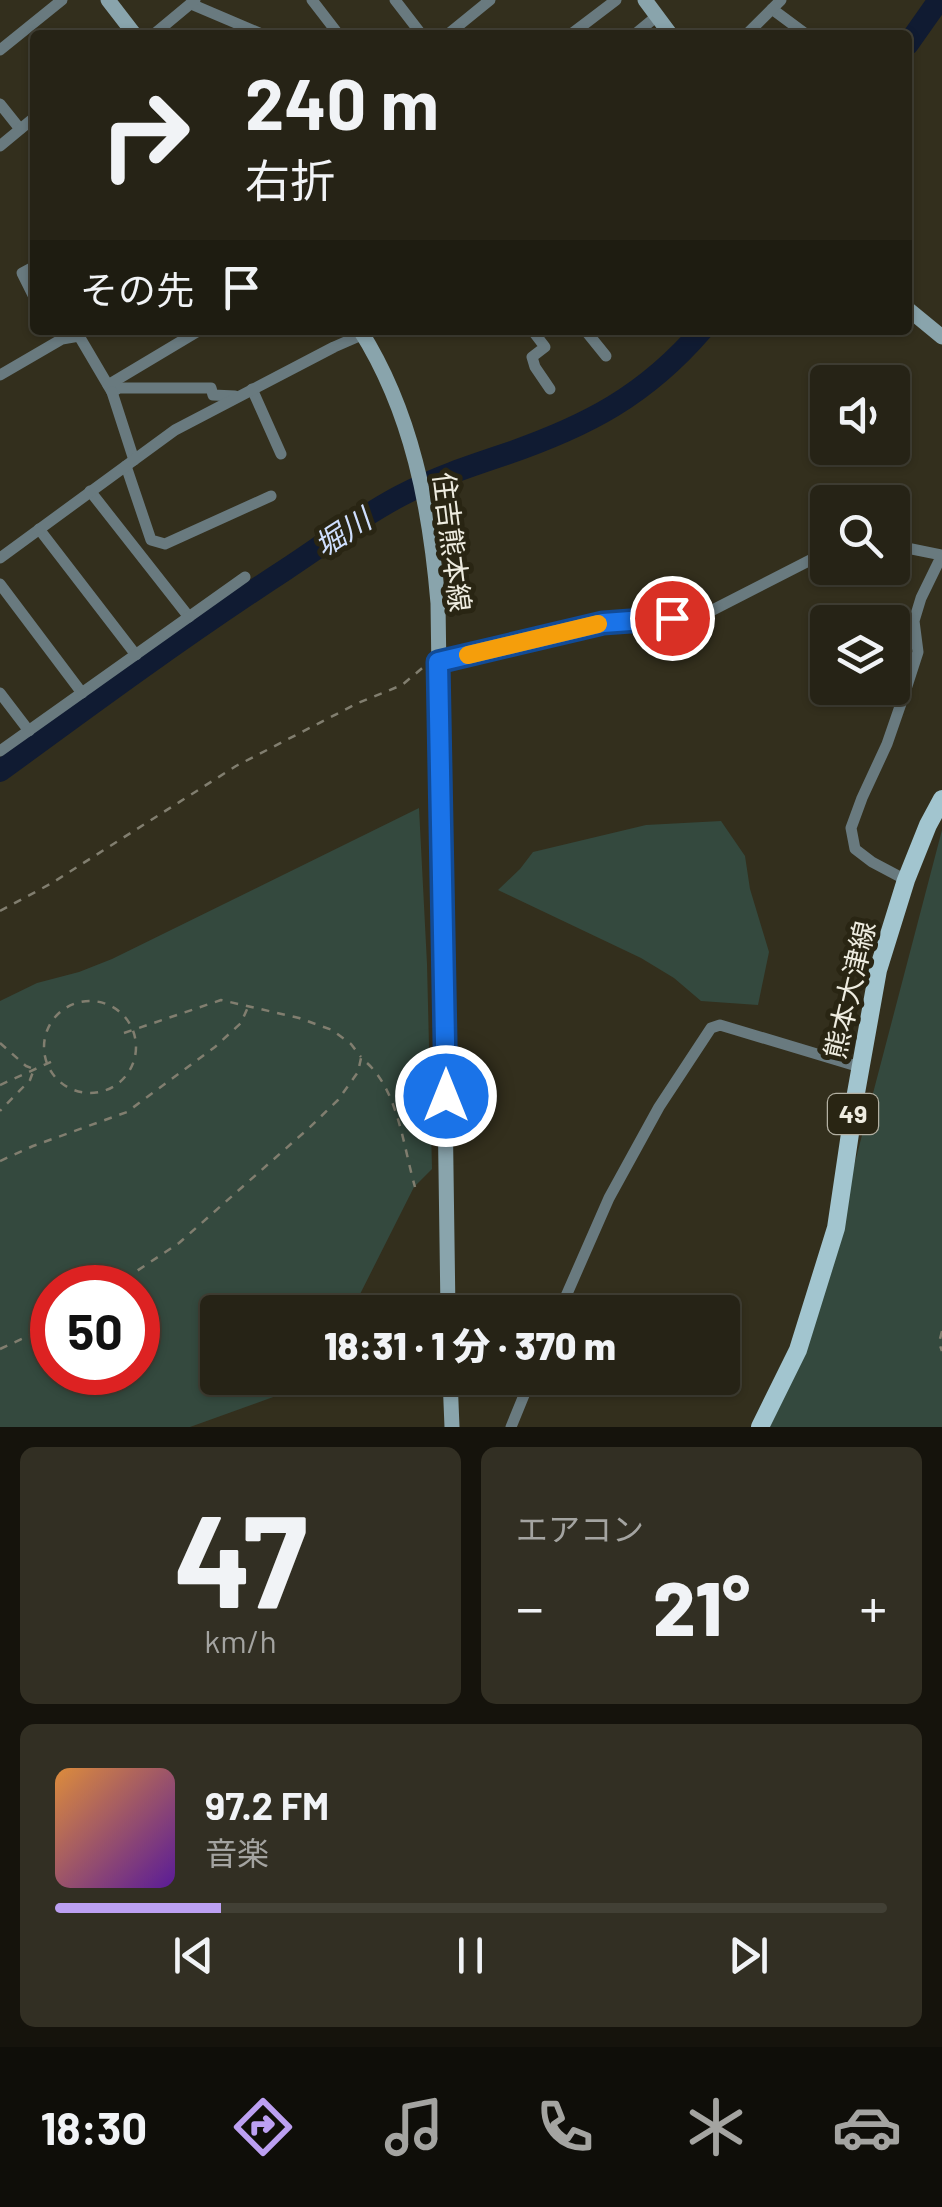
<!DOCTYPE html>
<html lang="ja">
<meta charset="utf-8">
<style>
:root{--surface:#262316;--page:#322f23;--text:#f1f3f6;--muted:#a4a4a1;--line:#424035;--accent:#bca0f2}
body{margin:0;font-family:Barlow,"Noto Sans JP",sans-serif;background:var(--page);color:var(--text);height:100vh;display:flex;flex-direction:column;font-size:38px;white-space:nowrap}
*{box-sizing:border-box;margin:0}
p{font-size:32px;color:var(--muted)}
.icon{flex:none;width:55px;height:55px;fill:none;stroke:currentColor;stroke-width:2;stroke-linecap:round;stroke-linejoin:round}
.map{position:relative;height:1427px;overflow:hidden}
.sheet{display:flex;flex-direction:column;gap:20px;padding:20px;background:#15130c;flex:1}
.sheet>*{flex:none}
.top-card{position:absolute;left:30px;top:30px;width:882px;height:305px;border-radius:10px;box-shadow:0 2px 8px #0004,0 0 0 2px var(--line);background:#262316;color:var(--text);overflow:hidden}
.tools{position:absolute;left:810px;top:365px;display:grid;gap:20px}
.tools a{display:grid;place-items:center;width:100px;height:100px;border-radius:10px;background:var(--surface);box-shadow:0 2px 8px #0004,0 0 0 2px var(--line);font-size:50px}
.speed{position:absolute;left:30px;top:1265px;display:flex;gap:20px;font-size:50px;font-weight:700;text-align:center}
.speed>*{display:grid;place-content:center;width:130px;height:130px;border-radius:50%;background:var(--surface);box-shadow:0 2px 8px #0004,0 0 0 2px var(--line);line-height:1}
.speed .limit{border:15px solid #d22;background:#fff;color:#111}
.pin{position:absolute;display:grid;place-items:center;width:85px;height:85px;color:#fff;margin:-42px;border:5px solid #fff;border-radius:50%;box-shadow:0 2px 10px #0007}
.me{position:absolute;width:110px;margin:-55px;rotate:0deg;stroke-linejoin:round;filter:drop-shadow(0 0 8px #0008)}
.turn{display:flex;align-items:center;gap:35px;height:210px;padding:0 50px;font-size:45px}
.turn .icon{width:130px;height:130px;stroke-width:2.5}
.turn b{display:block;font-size:70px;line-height:85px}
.then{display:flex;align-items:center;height:95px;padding:0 50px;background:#0003;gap:20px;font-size:38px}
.big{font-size:75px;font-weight:800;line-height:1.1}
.sheet .card{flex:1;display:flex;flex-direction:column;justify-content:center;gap:15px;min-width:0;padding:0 35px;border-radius:15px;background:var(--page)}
.sheet .dial{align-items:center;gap:0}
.dial b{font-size:130px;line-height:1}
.song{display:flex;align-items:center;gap:30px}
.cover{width:120px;height:120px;border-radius:15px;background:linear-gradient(135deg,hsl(30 70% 55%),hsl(270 70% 35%))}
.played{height:10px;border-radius:5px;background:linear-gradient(90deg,var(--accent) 20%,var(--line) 20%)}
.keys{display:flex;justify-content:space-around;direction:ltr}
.heat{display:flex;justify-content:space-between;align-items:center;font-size:55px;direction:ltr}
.sheet .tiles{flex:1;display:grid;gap:20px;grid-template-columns:1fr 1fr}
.card:last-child{grid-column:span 2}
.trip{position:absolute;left:200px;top:1295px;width:540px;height:100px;border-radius:10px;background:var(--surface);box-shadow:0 2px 8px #0004,0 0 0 2px var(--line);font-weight:800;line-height:100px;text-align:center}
.menu{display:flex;height:160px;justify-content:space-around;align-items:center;background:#0f0e09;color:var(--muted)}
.menu .icon{width:70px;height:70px}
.menu .current{color:var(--accent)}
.menu b{font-size:45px;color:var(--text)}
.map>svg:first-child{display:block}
.green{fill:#34493e;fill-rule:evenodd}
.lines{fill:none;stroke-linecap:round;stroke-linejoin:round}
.river{stroke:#101b32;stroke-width:22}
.path{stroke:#817e6f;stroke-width:2.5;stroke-dasharray:8 8;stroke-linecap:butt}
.street{stroke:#697a7f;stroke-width:11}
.secondary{stroke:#89a4ac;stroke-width:15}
.primary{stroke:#a2c5cf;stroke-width:18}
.route-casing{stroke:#114b97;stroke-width:25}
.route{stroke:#1a73e8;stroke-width:18}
.slow{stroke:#f59e0b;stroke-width:18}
.labels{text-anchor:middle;stroke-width:10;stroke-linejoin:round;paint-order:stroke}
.shield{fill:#292513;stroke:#b3b0a2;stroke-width:2.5}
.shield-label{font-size:25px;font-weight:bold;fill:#eeece0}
.street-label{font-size:28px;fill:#eeece0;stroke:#292513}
.water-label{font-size:30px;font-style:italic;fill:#cfdffe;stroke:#292513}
</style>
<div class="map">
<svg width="942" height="1427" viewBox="0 0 942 1427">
<rect width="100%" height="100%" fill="#332f1d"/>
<g class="green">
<path d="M 419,808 L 427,964 L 432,1169 L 414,1187 L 351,1312 L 218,1312 L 218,1378 L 295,1378 L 276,1396 L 190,1427 L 0,1427 L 0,1001 L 37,983 L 79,972 L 112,959 ZM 52,1288 L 138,1288 L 138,1372 L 52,1372 Z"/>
<path d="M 721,821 L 745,856 L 750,889 L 769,952 L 758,1005 L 701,1001 L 674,978 L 641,958 L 498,890 L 520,869 L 533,852 L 646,825 Z"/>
<path d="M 942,830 L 942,1427 L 770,1427 L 812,1326 Z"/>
</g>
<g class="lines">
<g class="river">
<path d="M 908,44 L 939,0"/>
<path d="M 0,771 C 94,702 188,633 285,570 C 323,545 360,517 400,496 C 434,478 470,466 506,454 C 587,426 645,396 702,330"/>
</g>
<g class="path">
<path d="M 0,911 L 52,883 L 236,766 L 358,703 L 402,685 L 426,665"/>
<circle cx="90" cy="1047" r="46"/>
<path d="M 124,1033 L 221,1000 L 299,1018 L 332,1030 L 351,1044 L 361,1057"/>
<path d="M 0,1043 L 26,1066 L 34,1069 L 30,1080 L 0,1111"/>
<path d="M 0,1085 L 53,1061"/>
<path d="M 0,1161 L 33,1146 L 127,1112 L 215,1047 L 241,1023 L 248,1007"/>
<path d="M 111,1288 L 179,1243 L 309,1128 L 338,1100 L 358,1072 L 361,1058 C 398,1085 403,1146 415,1187"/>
<path d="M 942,1331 L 939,1343 L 942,1351"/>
<path d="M 0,1349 L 52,1325"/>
</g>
<g class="street">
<path d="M 312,0 L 339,35"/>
<path d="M 395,0 L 422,35"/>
<path d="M 191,4 L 264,35"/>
<path d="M 772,9 L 807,35"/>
<path d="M 153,35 L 195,0"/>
<path d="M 447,35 L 490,0"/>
<path d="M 570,35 L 616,0"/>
<path d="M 634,35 L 657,16"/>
<path d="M 746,35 L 781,0"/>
<path d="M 0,50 L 62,0"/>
<path d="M 0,104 L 20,129"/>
<path d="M 0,146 L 35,117"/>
<path d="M 35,266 L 22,273 L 35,299"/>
<path d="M 532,330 L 545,347 L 532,357 L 535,367 L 550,389"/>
<path d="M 585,330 L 606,356"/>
<path d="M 0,375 L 62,339 L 79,336 L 112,392 L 119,388 L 211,388 L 213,395 L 235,396"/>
<path d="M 108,385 L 200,330"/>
<path d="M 252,389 L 281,454"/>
<path d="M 112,392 L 134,460"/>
<path d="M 126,466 L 151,540 L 165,544 L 271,496"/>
<path d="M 90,491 L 189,617"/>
<path d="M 39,529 L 136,655"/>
<path d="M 892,545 L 942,555 L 921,598 L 914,621 L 918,652 L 906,689 L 887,744 L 862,798 L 851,828 L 855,849 L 872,862 L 906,880"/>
<path d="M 0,558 L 175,430 L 334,347 L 373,330"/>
<path d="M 0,584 L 82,693"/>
<path d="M 438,662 L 603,623 L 701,616 L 828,551"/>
<path d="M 0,693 L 29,731"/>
<path d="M 0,751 L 245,577"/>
<path d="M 559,1312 L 609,1198 L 659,1107 L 711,1028 L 720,1025 L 860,1067"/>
<path d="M 511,1427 L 531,1378"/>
</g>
<g class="secondary">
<path d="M 108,0 L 135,35"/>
<path d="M 645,0 L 671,35"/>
<path d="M 908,309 L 942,337"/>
<path d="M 360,330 C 412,412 430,508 438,603 L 448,1312"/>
<path d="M 450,1378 L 452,1427"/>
</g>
<path class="primary" d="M 760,1427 L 798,1350 L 836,1228 L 856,1093 L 878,970 L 906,880 L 928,825 L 942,799"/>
</g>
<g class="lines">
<defs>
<path id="route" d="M 446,1096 L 438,662 L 603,623 L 672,618"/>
</defs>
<use href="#route" class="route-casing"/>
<use href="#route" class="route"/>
<path class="slow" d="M 468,655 L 598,624"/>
</g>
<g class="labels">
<rect class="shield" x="828" y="1094" width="50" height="40" rx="8"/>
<g class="shield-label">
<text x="853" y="1123">49</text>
</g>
<g class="street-label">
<text transform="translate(452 542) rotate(83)" y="10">住吉熊本線</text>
<text transform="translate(850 990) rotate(-77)" y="10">熊本大津線</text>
</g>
<g class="water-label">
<text transform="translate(343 533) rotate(-33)" y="10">堀川</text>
</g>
</g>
</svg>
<div class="tools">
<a><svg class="icon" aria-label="sound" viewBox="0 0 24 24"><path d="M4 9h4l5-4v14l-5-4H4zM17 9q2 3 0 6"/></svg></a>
<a><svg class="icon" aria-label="search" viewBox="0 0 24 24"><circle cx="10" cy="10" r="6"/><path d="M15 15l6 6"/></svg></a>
<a><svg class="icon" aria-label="layers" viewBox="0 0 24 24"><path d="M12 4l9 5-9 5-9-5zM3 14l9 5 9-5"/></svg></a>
</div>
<div class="speed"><div class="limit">50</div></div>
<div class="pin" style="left:672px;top:618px;background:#d93025"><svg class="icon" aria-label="arrive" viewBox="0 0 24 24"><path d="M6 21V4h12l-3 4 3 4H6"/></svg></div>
<svg class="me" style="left:446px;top:1096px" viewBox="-20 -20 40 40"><circle r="17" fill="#1a73e8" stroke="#fff" stroke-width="3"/><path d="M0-11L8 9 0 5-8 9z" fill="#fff"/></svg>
<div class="trip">18:31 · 1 分 · 370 m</div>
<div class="top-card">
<div class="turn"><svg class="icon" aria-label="right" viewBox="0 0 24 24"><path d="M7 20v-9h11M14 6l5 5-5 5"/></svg><div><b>240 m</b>右折</div></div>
<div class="then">その先<svg class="icon" aria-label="arrive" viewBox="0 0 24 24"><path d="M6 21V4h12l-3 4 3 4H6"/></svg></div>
</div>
</div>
<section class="sheet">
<div class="tiles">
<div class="card dial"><b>47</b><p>km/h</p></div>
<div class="card"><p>エアコン</p>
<div class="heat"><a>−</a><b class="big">21°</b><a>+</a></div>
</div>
<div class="card">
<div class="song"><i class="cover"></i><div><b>97.2 FM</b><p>音楽</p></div></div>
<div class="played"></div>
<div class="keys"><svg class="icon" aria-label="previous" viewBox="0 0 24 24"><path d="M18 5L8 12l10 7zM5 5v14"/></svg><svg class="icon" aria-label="pause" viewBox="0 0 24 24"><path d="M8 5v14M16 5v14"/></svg><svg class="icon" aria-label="next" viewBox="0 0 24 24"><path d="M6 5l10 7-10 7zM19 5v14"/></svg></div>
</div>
</div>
</section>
<nav class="menu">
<b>18:30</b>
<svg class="icon current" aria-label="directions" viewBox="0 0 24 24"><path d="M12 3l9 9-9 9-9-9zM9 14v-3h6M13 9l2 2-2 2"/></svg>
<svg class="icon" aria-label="music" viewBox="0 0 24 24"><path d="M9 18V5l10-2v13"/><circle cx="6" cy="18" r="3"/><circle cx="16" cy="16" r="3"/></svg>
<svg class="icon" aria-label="phone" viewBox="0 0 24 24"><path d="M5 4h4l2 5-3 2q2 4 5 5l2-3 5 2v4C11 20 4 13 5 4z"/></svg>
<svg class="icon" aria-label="climate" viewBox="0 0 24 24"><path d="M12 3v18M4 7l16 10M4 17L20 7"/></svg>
<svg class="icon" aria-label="car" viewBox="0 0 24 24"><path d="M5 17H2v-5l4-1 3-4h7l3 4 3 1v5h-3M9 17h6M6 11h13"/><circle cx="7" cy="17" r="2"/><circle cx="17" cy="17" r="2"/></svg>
</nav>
